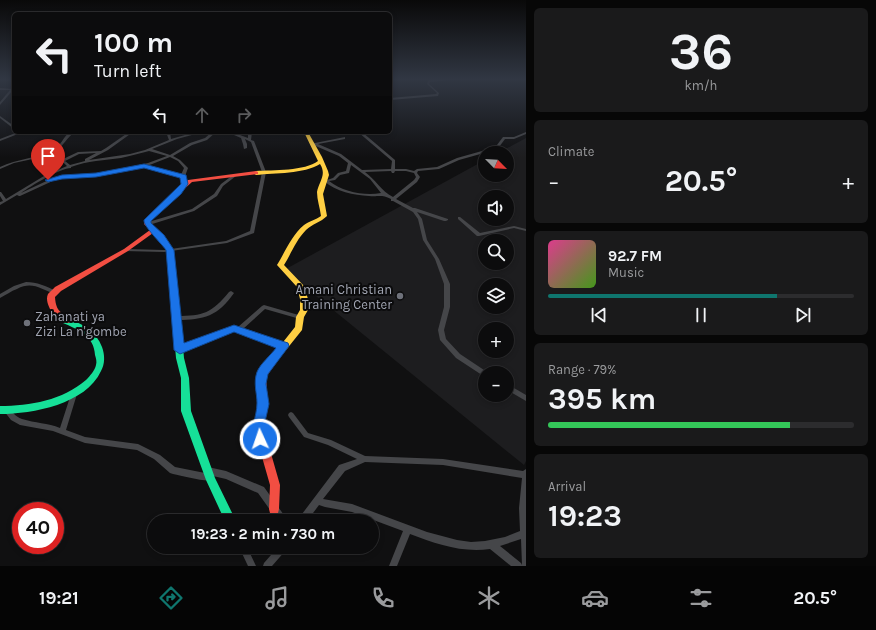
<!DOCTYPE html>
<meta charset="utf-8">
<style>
:root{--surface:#0c0c0d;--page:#1a1a1b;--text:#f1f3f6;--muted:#9a9b9d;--line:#2c2c2e;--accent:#0f766e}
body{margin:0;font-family:Karla,sans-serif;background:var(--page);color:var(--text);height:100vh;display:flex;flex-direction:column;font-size:15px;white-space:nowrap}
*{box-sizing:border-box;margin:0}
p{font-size:13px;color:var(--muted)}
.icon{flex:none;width:22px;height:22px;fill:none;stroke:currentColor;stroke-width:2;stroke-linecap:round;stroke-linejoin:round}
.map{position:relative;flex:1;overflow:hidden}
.side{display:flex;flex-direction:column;gap:8px;padding:8px;background:#070707;width:350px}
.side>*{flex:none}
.guide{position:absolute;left:12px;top:12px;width:380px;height:122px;border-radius:6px;box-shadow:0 2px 6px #0003,0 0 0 1px var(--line);background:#0c0c0d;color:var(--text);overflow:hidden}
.needle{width:26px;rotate:114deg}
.controls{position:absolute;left:478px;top:146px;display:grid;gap:8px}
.controls a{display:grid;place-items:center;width:36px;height:36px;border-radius:50%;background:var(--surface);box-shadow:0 2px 6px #0003,0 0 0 1px var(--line);font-size:20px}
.speed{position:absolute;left:12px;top:502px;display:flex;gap:8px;font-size:20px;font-weight:700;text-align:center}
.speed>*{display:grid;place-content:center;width:52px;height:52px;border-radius:50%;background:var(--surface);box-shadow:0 2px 6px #0003,0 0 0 1px var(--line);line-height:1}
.speed .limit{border:6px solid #d22;background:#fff;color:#111}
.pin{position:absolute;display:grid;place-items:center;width:34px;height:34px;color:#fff;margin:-41px -17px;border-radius:50% 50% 50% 0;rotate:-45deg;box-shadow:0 0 4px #0007}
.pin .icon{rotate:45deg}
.me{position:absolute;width:44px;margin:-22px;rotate:357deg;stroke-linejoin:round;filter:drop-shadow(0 0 3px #0008)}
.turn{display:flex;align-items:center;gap:14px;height:84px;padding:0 16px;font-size:18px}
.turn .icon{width:52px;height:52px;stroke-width:2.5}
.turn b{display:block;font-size:28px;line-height:34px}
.lanes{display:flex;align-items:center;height:38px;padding:0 16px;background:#0003;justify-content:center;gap:20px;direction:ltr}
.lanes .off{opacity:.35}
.big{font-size:30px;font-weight:700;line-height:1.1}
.side .widget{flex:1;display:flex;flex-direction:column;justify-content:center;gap:6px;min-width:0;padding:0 14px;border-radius:6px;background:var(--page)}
.side .dial{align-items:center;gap:0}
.dial b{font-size:52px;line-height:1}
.song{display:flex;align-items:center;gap:12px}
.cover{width:48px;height:48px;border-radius:6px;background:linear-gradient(135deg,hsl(330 70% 55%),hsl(100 70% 35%))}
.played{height:4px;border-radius:2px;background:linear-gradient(90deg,var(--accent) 75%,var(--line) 75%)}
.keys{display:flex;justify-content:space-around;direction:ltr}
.heat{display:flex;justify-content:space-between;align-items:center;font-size:22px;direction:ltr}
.charge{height:6px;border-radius:3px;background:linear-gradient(90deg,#34c759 79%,var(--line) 0)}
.trip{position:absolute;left:147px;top:514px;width:232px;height:40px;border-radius:20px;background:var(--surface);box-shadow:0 2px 6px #0003,0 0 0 1px var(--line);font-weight:700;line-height:40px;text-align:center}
.tabs{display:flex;height:64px;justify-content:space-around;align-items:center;background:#050505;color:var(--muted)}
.tabs .icon{width:28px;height:28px}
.tabs .selected{color:var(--accent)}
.tabs b{font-size:18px;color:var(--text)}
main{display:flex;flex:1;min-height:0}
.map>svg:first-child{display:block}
.built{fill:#1d1d1f;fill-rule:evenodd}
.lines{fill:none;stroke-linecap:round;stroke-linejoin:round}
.street{fill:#454649;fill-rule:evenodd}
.fast{fill:#16e098;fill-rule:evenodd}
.slow{fill:#ffcf43;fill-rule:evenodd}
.jam{fill:#f24e42;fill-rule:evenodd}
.route{fill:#1a73e8;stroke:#114b97}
.poi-dot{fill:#6e717a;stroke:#0b0b0c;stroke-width:1.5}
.labels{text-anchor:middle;stroke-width:4;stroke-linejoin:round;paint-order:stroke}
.poi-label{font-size:13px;fill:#a1a5b2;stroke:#0b0b0c;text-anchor:end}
</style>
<main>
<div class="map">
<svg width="526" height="566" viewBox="0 0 526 566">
<rect width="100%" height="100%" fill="#101011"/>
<path class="built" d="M 526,138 L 526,461 L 524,465 L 284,270 L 485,160 L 485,175 L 507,175 L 507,153 L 498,153 ZM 485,197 L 507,197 L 507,219 L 485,219 ZM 485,241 L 507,241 L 507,263 L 485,263 ZM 485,285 L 507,285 L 507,307 L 485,307 ZM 485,329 L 507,329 L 507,351 L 485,351 ZM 485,373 L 507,373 L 507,395 L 485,395 Z"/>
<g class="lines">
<g class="street">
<path d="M 445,79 L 463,79 L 430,82 L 429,84 L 439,93 L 438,96 L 390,100 L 390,98 L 436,94 L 437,93 L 427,84 L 428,81 L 429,80 Z"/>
<path d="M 0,88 L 14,89 L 14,90 L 13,90 L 0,105 L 0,102 L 10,90 L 0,90 Z"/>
<path d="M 0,116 L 14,126 L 14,129 L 0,118 Z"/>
<path d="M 18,132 L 23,132 L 0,141 L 0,139 Z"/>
<path d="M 70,132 L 75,132 C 67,137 63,146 56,152 L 63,159 L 78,152 L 101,151 L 106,148 L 129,132 L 133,132 L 108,150 L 89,160 L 130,154 L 145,150 L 169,140 L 166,132 L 170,132 L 171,139 L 192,133 L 203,132 L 177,139 L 152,149 L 170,155 L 190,143 L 205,138 L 212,132 L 216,132 L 207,140 L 192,145 L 173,156 L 180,160 L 188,168 L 184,179 L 187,185 L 186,186 L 185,186 L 183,185 L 180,179 L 181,178 L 142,166 L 96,176 L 57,179 L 20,196 L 19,196 L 17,195 L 0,205 L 0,202 L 3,201 L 0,196 L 0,192 L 1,192 L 6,199 L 44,176 L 67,166 L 53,153 L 42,157 L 14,163 L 0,169 L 0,167 C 17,159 38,158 53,150 C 61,146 63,137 70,132 ZM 149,151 L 167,156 L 148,163 L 96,174 L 55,177 L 21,193 C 31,186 60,168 71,168 L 71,167 C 87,161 105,160 121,158 C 131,156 140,153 149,151 ZM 96,153 L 85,159 L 85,161 L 70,165 L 65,161 L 79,154 ZM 170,157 L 178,161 L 184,168 L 181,175 L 147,166 Z"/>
<path d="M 227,132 L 232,132 L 248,138 L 248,132 L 252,132 L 251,140 L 254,141 L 266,172 L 254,233 L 227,243 L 164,252 L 124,251 L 124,249 L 126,249 L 164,250 L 226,241 L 250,231 L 262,172 L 251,142 L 245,139 L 247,144 L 247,148 L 244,149 L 243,144 L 241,138 Z"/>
<path d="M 358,132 L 362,132 L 395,160 L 395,169 L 406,169 L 414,171 L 417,169 L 437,167 L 457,158 L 489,149 L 497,145 L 503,137 L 514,137 L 526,132 L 526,134 L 514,139 L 505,139 L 499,147 L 491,151 L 459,160 L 439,169 L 418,171 L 417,173 L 420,177 L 417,182 L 396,199 L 413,208 L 415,208 L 448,219 L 448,220 L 446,221 L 444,221 L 417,212 L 422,219 L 427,240 L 439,259 L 450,284 L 450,307 L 444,330 L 446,339 L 460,354 L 487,372 L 488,373 L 485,373 L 485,377 L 456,358 L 440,340 L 438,330 L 444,307 L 444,284 L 435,259 L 423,240 L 418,219 L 413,212 L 393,201 L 391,201 L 391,199 C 381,194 379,197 369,196 C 354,195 336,192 324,181 L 333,178 L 338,173 L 346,171 L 348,163 L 339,156 L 311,144 L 311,142 L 315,143 L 345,137 L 345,139 L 318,144 L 341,154 L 362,170 L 391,169 L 392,161 ZM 351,165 L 370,179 L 381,193 C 365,196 343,192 329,181 L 335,180 L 340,175 L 349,173 ZM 391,171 L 392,173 L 394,173 L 395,171 L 406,171 L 414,173 L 416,177 L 414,180 L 393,197 C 381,191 376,180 365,172 Z"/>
<path d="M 233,175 L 235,175 L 236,176 L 223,186 L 217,196 L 194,211 L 149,225 L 145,225 L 145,223 L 192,209 L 214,194 L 221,184 Z"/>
<path d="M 458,217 L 460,217 L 480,233 L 514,226 L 526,229 L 526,231 L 514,228 L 479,236 L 477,236 L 458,219 Z"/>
<path d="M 26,282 C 37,282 46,286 56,291 L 57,292 L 54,294 C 41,289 32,281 17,289 C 11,291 6,295 0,298 L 0,294 L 14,286 Z"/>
<path d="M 231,291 L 234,293 C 218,316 204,320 177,320 L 175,319 L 174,318 L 175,317 L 177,316 C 203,316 212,313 229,292 Z"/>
<path d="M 264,305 L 302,316 L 303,317 L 302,318 L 300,319 L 265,309 L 243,329 L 286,344 L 287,346 L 286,348 L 282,348 L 234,330 L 182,352 L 178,352 L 177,350 L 178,348 L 232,327 L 234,326 L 238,327 L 262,306 Z"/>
<path d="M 507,384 L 526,395 L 526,401 L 507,390 Z"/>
<path d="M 74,391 L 76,392 L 77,394 L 66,430 L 85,437 L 138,444 L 160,455 L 175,467 L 205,473 L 204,471 L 205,468 L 208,467 L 226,471 L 264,487 L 286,518 L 287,521 L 278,521 L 258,493 L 226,479 L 213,476 L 214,477 L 213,480 C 204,482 183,476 173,474 L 170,473 L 154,459 L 137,450 L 85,443 L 53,431 L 20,425 L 11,420 L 4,411 L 5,409 L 7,408 C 13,411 15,417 22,419 C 35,423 48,423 60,428 L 71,394 L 72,392 Z"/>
<path d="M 291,412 L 293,413 L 308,433 L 331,440 L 365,456 L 443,459 L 523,471 L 526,469 L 526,566 L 511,566 L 490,549 C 462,553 436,544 410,534 L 397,566 L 389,566 L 403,531 L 352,512 L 325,507 L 319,505 L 307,521 L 298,521 L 299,518 L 339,465 L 357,459 L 328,445 L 304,437 L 289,417 L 288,415 L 289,413 ZM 365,462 L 443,465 L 522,478 L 519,508 L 520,531 L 505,537 L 485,541 L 471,542 L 457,540 L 427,532 L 352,504 L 323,499 L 345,471 ZM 521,539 L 522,565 L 521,563 L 500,546 Z"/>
<path d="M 239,547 L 247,547 L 256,566 L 248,566 Z"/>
<path d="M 278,547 L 287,547 L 286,550 L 272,566 L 263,566 L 264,563 Z"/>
</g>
<g class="fast">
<path d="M 176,309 L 179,310 L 180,312 L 184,358 L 189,378 L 191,411 L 215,478 L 236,521 L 225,521 L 206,480 L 181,411 L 181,378 L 176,358 L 172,312 L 173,310 Z"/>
<path d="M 66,318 C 82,323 96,331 102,347 C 105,355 105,364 101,371 C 86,404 33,414 0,414 L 0,406 C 30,406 63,400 86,380 C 90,376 95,370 96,365 C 97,362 96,358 95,355 C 94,336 79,330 63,323 L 62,321 L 63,319 Z"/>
</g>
<path class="slow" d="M 304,132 L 308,132 L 322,157 L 328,171 L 329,175 L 323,194 L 327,216 C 321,222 312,224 306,230 C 296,240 291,254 284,265 L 304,286 L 308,299 L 308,310 L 304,317 L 302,330 L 282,355 L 279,356 L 276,355 L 275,353 L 276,351 L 295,327 L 296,317 L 300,310 L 300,299 L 297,287 L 277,265 C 285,252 292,235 304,225 C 309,221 316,220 321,216 C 320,208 317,200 317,192 C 319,181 327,175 320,164 C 304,174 275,173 256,175 L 253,173 L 256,171 C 273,170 305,171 318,161 Z"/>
<g class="jam">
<path d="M 256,171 L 258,172 L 258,174 L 192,182 L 150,220 L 150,224 L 163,236 L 173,250 L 180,312 L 179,314 L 173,314 L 172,312 L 167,250 L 159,238 L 153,233 L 128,251 L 61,291 L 55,297 C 56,313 62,311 70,321 L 69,323 C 58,325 43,304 48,294 C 50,292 53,289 55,287 L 124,249 L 150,230 L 144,224 L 145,219 L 188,180 Z"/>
<path d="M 279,350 L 282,351 L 283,353 L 266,377 L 268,404 L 264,429 L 280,485 L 279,509 L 278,513 L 274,514 L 270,513 L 269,509 L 270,485 L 254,429 L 258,404 L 258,376 L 276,351 Z"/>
</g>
</g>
<linearGradient id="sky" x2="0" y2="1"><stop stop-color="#090909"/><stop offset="0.5" stop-color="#313743"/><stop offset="1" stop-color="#313743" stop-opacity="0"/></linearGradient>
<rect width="526" height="158" fill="url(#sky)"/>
<path class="route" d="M 144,164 L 186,175 L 188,184 L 181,194 L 151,221 L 151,223 L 164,235 L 174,250 L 184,343 L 234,325 L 288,343 L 289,346 L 268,374 L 266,384 L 269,404 L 265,422 L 267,439 L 265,443 L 260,444 L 256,443 C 249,426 257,418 257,403 C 257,393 253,383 257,372 C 260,364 271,355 276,348 L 234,332 L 180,354 L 174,350 L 166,250 C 161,243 143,226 144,220 L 181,184 L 180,178 L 144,168 L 96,177 L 62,179 L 48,182 L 45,180 L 62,175 L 96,173 Z"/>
<g class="poi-dot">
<circle cx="400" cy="296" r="4"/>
<circle cx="27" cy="323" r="4"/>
</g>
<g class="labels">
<g class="poi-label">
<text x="392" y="294">Amani Christian<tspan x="392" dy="15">Training Center</tspan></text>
<text x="35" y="321" text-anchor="start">Zahanati ya<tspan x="35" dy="15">Zizi La n'gombe</tspan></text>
</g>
</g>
</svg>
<div class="controls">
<a><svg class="needle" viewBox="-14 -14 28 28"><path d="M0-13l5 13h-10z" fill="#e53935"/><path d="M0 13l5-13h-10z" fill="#9a9b9d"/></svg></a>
<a><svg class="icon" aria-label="sound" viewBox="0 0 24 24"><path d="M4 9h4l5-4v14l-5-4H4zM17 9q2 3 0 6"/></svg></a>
<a><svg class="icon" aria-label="search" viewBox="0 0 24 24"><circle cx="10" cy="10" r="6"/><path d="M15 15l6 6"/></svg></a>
<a><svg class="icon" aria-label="layers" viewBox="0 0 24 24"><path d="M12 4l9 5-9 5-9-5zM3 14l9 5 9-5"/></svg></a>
<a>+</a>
<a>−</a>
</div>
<div class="speed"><div class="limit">40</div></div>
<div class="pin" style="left:48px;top:180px;background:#d93025"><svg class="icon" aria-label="arrive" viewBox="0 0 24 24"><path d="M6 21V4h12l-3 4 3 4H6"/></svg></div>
<svg class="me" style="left:260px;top:439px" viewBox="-20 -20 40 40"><circle r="17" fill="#1a73e8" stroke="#fff" stroke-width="3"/><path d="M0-11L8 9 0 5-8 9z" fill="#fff"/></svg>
<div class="trip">19:23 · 2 min · 730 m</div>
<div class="guide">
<div class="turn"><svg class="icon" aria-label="left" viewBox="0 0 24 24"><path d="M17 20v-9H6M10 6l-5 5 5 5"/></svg><div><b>100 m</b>Turn left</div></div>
<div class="lanes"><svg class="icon" aria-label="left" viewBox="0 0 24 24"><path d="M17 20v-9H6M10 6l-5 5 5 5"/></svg><svg class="icon off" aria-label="ahead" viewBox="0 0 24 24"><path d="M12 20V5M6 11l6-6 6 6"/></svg><svg class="icon off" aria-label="right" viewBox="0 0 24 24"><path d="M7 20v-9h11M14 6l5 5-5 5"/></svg></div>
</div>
</div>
<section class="side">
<div class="widget dial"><b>36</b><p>km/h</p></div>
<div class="widget"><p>Climate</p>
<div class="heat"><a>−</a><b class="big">20.5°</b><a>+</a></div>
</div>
<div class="widget">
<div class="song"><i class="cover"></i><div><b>92.7 FM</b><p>Music</p></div></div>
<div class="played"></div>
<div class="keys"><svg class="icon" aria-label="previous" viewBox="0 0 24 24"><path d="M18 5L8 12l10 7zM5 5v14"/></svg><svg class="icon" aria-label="pause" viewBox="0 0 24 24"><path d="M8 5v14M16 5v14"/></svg><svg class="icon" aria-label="next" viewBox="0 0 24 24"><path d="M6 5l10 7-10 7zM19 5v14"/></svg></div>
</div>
<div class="widget"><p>Range · 79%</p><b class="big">395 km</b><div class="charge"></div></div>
<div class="widget"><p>Arrival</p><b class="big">19:23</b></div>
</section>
</main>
<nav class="tabs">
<b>19:21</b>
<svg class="icon selected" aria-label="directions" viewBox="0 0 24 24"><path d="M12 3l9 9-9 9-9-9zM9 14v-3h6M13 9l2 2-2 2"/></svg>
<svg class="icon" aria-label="music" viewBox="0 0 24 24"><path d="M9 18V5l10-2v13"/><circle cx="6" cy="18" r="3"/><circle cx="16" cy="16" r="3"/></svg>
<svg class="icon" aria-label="phone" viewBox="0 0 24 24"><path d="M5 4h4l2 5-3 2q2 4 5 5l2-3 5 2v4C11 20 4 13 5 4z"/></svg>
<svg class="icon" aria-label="climate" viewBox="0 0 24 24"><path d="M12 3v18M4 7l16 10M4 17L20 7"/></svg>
<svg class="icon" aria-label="car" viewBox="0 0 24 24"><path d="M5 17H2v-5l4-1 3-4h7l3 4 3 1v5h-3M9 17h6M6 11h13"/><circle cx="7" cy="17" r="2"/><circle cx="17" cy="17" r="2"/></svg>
<svg class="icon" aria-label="filters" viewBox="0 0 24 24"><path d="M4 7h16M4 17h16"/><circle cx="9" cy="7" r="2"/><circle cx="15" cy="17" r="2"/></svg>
<b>20.5°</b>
</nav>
